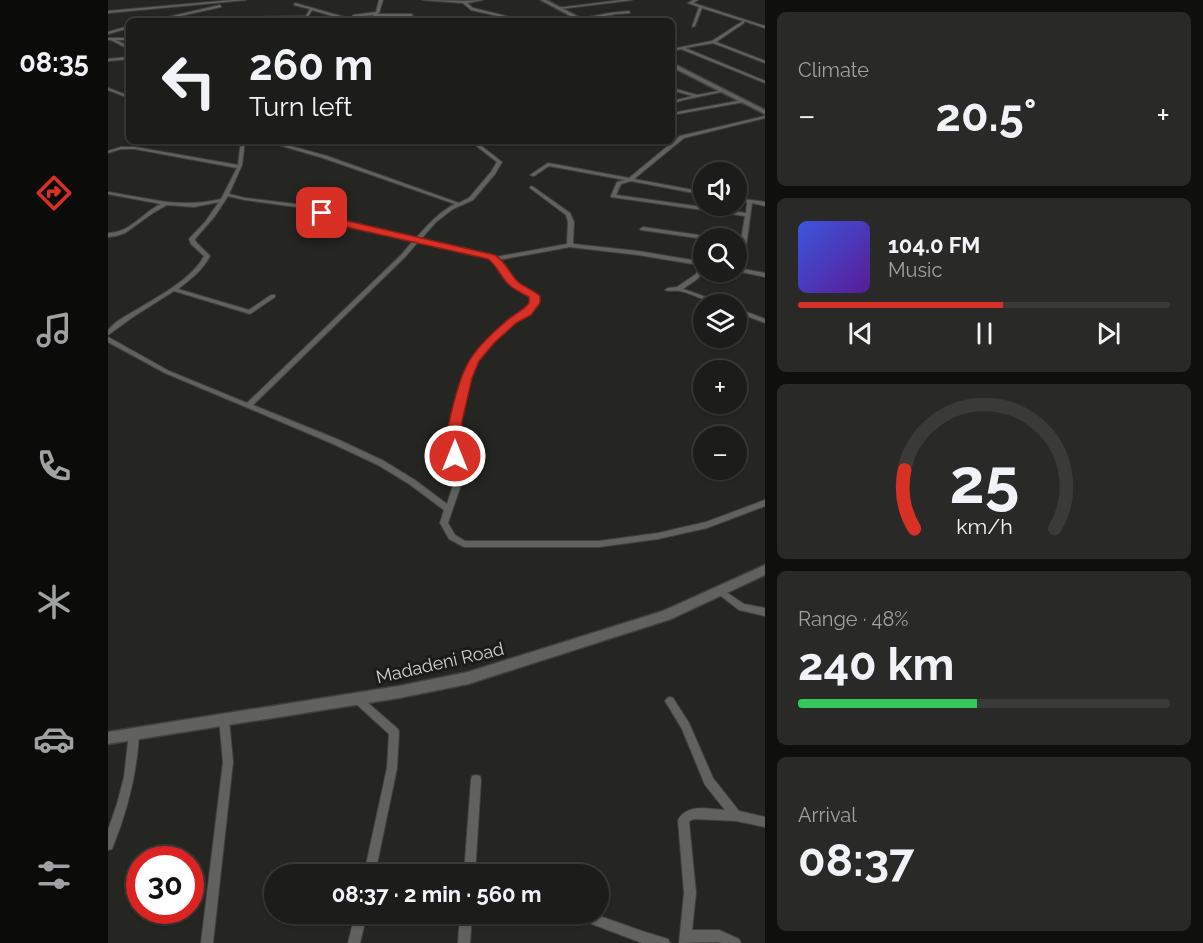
<!DOCTYPE html>
<meta charset="utf-8">
<style>
:root{--surface:#1c1c1a;--page:#292927;--text:#f1f3f6;--muted:#a0a1a2;--line:#3a3a39;--accent:#d93025}
body{margin:0;font-family:Raleway,sans-serif;background:var(--page);color:var(--text);height:100vh;display:flex;flex-direction:column;font-size:22px;white-space:nowrap}
*{box-sizing:border-box;margin:0}
p{font-size:20px;color:var(--muted)}
.icon{flex:none;width:33px;height:33px;fill:none;stroke:currentColor;stroke-width:2;stroke-linecap:round;stroke-linejoin:round}
.map{position:relative;flex:1;overflow:hidden}
.side{display:flex;flex-direction:column;gap:12px;padding:12px;background:#0f0f0e;width:438px}
.side>*{flex:none}
.hud{position:absolute;left:18px;top:18px;width:549px;height:126px;border-radius:9px;box-shadow:0 2px 4px #0004,0 0 0 2px var(--line);background:#1c1c1a;color:var(--text);overflow:hidden}
.fabs{position:absolute;left:585px;top:162px;display:grid;gap:12px}
.fabs a{display:grid;place-items:center;width:54px;height:54px;border-radius:50%;background:var(--surface);box-shadow:0 2px 4px #0004,0 0 0 2px var(--line);font-size:30px}
.speed{position:absolute;left:18px;top:846px;display:flex;gap:12px;font-size:30px;font-weight:700;text-align:center}
.speed>*{display:grid;place-content:center;width:78px;height:78px;border-radius:50%;background:var(--surface);box-shadow:0 2px 4px #0004,0 0 0 2px var(--line);line-height:1}
.speed .limit{border:9px solid #d22;background:#fff;color:#111}
.pin{position:absolute;display:grid;place-items:center;width:51px;height:51px;color:#fff;margin:-26px;border-radius:12px;box-shadow:0 3px 9px #0006}
.me{position:absolute;width:66px;margin:-33px;rotate:0deg;stroke-linejoin:round;filter:drop-shadow(0 0 4px #0008)}
.turn{display:flex;align-items:center;gap:21px;height:126px;padding:0 24px;font-size:27px}
.turn .icon{width:78px;height:78px;stroke-width:2.5}
.turn b{display:block;font-size:42px;line-height:51px}
.big{font-size:45px;font-weight:700;line-height:1.1}
.side .card{flex:1;display:flex;flex-direction:column;justify-content:center;gap:9px;min-width:0;padding:0 21px;border-radius:9px;background:var(--page)}
.side .dial{align-items:center;gap:0}
.dial svg{height:156px;overflow:visible;fill:none;stroke:var(--line);stroke-width:7;stroke-linecap:round;text-anchor:middle}
.dial text{fill:var(--text);stroke:none}
.song{display:flex;align-items:center;gap:18px}
.cover{width:72px;height:72px;border-radius:9px;background:linear-gradient(135deg,hsl(230 70% 55%),hsl(270 70% 35%))}
.played{height:6px;border-radius:3px;background:linear-gradient(90deg,var(--accent) 55%,var(--line) 55%)}
.keys{display:flex;justify-content:space-around;direction:ltr}
.heat{display:flex;justify-content:space-between;align-items:center;font-size:33px;direction:ltr}
.charge{height:9px;border-radius:4px;background:linear-gradient(90deg,#34c759 48%,var(--line) 0)}
.trip{position:absolute;left:156px;top:864px;width:345px;height:60px;border-radius:30px;background:var(--surface);box-shadow:0 2px 4px #0004,0 0 0 2px var(--line);font-weight:700;line-height:60px;text-align:center}
main{display:flex;flex:1;min-height:0}
.tab-bar{display:flex;flex-direction:column;width:108px;justify-content:space-around;align-items:center;background:#0b0b0a;color:var(--muted)}
.tab-bar .icon{width:42px;height:42px}
.tab-bar .on{color:var(--accent)}
.tab-bar b{font-size:27px;color:var(--text)}
.map>svg:first-child{display:block}
.lines{fill:none;stroke-linecap:round;stroke-linejoin:round}
.street-casing{stroke:#40413f;stroke-width:2}
.secondary-casing{stroke:#40413f;stroke-width:3}
.street{fill:#61625e;fill-rule:evenodd}
.secondary{fill:#61625e;fill-rule:evenodd}
.route{fill:#d93025;stroke:#8d1f18;stroke-width:1.5}
.labels{text-anchor:middle;stroke-width:6;stroke-linejoin:round;paint-order:stroke}
.near-street-label{font-size:18px;fill:#d0d1cf;stroke:#1b1c19}
</style>
<main>
<nav class="tab-bar">
<b>08:35</b>
<svg class="icon on" aria-label="directions" viewBox="0 0 24 24"><path d="M12 3l9 9-9 9-9-9zM9 14v-3h6M13 9l2 2-2 2"/></svg>
<svg class="icon" aria-label="music" viewBox="0 0 24 24"><path d="M9 18V5l10-2v13"/><circle cx="6" cy="18" r="3"/><circle cx="16" cy="16" r="3"/></svg>
<svg class="icon" aria-label="phone" viewBox="0 0 24 24"><path d="M5 4h4l2 5-3 2q2 4 5 5l2-3 5 2v4C11 20 4 13 5 4z"/></svg>
<svg class="icon" aria-label="climate" viewBox="0 0 24 24"><path d="M12 3v18M4 7l16 10M4 17L20 7"/></svg>
<svg class="icon" aria-label="car" viewBox="0 0 24 24"><path d="M5 17H2v-5l4-1 3-4h7l3 4 3 1v5h-3M9 17h6M6 11h13"/><circle cx="7" cy="17" r="2"/><circle cx="17" cy="17" r="2"/></svg>
<svg class="icon" aria-label="filters" viewBox="0 0 24 24"><path d="M4 7h16M4 17h16"/><circle cx="9" cy="7" r="2"/><circle cx="15" cy="17" r="2"/></svg>
</nav>
<div class="map">
<svg width="657" height="943" viewBox="0 0 657 943">
<rect width="100%" height="100%" fill="#252622"/>
<g class="lines">
<defs>
<g id="street">
<path d="M 125,0 L 138,0 L 0,13 L 0,11 Z"/>
<path d="M 271,0 L 275,0 L 271,13 L 269,14 L 303,14 L 305,15 L 303,16 L 266,16 L 265,15 L 247,17 L 245,21 L 241,21 L 204,10 L 199,18 L 150,19 L 146,21 L 142,21 L 149,17 L 198,16 L 202,9 L 186,5 L 187,3 L 243,19 L 245,15 L 268,12 Z"/>
<path d="M 314,0 L 356,1 L 375,0 L 359,3 L 365,8 L 418,21 L 412,21 L 363,10 L 355,3 Z"/>
<path d="M 514,0 L 524,0 L 451,9 L 449,8 Z"/>
<path d="M 586,0 L 590,0 L 585,3 L 657,26 L 657,28 L 636,21 L 636,23 L 608,42 L 657,61 L 657,63 L 605,43 L 577,48 L 657,81 L 657,83 L 573,49 L 564,51 L 564,49 L 604,41 L 635,21 L 594,8 L 587,26 L 584,27 L 591,7 L 580,3 Z"/>
<path d="M 112,5 L 113,7 L 49,21 L 43,21 Z"/>
<path d="M 521,11 L 522,13 L 508,14 L 472,20 L 470,19 L 502,13 Z"/>
<path d="M 21,26 L 21,28 L 0,34 L 0,32 Z"/>
<path d="M 0,38 L 21,38 L 21,40 L 8,40 L 21,47 L 21,49 L 3,40 L 0,40 Z"/>
<path d="M 21,57 L 21,59 L 0,61 L 0,59 Z"/>
<path d="M 0,88 L 21,96 L 21,98 L 0,90 Z"/>
<path d="M 564,88 L 589,95 L 616,90 L 618,91 L 575,100 L 566,103 L 565,103 L 565,101 L 585,96 L 564,90 Z"/>
<path d="M 635,100 L 637,101 L 636,102 L 564,115 L 564,113 Z"/>
<path d="M 657,116 L 657,118 L 576,138 L 526,179 L 596,192 L 596,195 L 523,181 L 513,184 L 508,195 L 638,213 L 639,202 L 628,201 L 628,198 L 657,202 L 657,206 L 644,203 L 635,269 L 657,273 L 657,277 L 628,271 L 637,216 L 503,197 L 503,196 L 509,182 L 517,180 L 441,166 L 426,176 L 422,175 L 440,163 L 521,178 L 572,136 Z"/>
<path d="M 133,141 L 137,141 L 134,165 L 121,194 L 137,198 L 204,206 L 230,221 L 308,238 C 319,226 331,212 347,204 L 215,158 L 157,141 L 164,141 L 219,156 L 351,203 L 361,198 L 383,172 L 389,162 L 362,141 L 367,141 L 394,162 L 387,174 L 365,200 L 345,209 L 328,222 L 313,239 L 387,257 L 459,244 L 460,222 L 458,215 L 422,188 L 422,187 L 424,186 L 462,213 L 466,222 L 465,244 L 530,251 L 596,262 C 596,278 587,280 575,289 L 615,303 L 616,304 C 600,304 587,294 572,291 C 566,290 562,292 557,290 L 560,288 L 569,287 L 588,274 L 591,265 L 530,255 L 462,247 L 391,260 L 407,281 L 428,295 L 430,303 L 421,314 L 406,322 L 376,351 L 361,378 L 349,441 L 354,470 L 353,485 L 340,523 L 347,535 L 357,541 L 491,541 L 550,533 L 598,522 L 657,500 L 657,506 L 599,528 L 550,539 L 491,547 L 356,547 L 341,539 L 332,523 L 336,510 L 301,484 L 270,465 L 223,443 L 57,373 L 0,342 L 0,337 L 2,338 L 61,371 L 139,403 L 293,255 L 305,241 L 226,223 L 203,209 L 137,200 L 120,196 L 107,216 L 87,239 L 88,242 L 102,256 C 94,271 83,279 70,289 L 141,310 L 163,295 L 167,295 L 167,297 L 142,314 L 66,291 L 25,317 L 0,335 L 0,330 L 7,323 C 33,305 82,284 96,256 L 83,244 L 81,239 L 97,222 L 111,202 L 86,207 L 59,205 L 45,213 L 17,233 L 8,236 L 0,237 L 0,233 C 22,233 34,213 53,204 L 0,194 L 0,192 C 40,198 73,209 113,199 L 129,168 L 27,149 L 13,149 L 0,153 L 0,151 L 13,147 L 27,147 L 130,165 ZM 310,242 L 381,258 C 389,263 392,271 398,278 C 405,286 414,291 423,297 L 424,303 L 417,312 L 402,320 L 371,349 L 355,378 L 341,441 L 346,470 L 345,485 L 339,504 L 307,480 L 276,461 L 229,439 L 145,405 L 297,257 Z"/>
<path d="M 535,227 L 597,236 L 600,238 L 596,239 L 533,230 L 532,229 Z"/>
<path d="M 628,308 L 657,319 L 657,323 L 628,312 Z"/>
<path d="M 612,588 L 636,604 L 657,608 L 657,616 L 631,610 L 609,593 L 608,591 L 609,589 Z"/>
<path d="M 249,695 L 252,696 L 290,729 L 291,732 L 289,768 L 267,874 L 256,874 L 279,768 L 281,734 L 246,702 L 244,699 L 246,696 Z"/>
<path d="M 562,697 L 565,698 L 581,723 L 605,778 L 631,811 L 657,817 L 657,827 L 628,821 L 587,819 L 583,820 L 581,822 L 588,893 L 584,930 L 611,930 L 631,939 L 633,943 L 613,943 L 611,942 L 571,943 L 576,893 L 570,820 C 579,803 601,809 617,810 L 597,785 L 574,729 L 557,701 L 559,698 Z"/>
<path d="M 116,715 L 119,716 L 121,719 L 125,762 L 105,943 L 93,943 L 115,762 L 111,719 L 113,716 Z"/>
<path d="M 26,729 L 30,731 L 31,734 C 29,774 19,812 4,849 L 0,850 L 0,830 L 9,804 L 16,777 L 21,734 L 22,731 Z"/>
<path d="M 368,775 L 372,776 L 373,780 L 367,874 L 356,874 L 363,780 L 364,776 Z"/>
<path d="M 247,914 L 259,914 L 252,943 L 240,943 Z"/>
<path d="M 352,914 L 364,914 L 362,943 L 350,943 Z"/>
<path d="M 466,914 L 486,914 L 534,931 L 560,939 L 562,943 L 534,943 L 468,918 Z"/>
</g>
<g id="secondary">
<path d="M 433,0 L 438,0 L 478,21 L 472,21 Z"/>
<path d="M 564,63 L 657,110 L 657,114 L 564,67 Z"/>
<path d="M 657,565 L 657,575 L 563,619 L 360,684 L 291,698 L 0,744 L 0,732 L 291,686 L 360,672 L 555,611 Z"/>
</g>
</defs>
<use href="#street" class="street-casing"/>
<use href="#secondary" class="secondary-casing"/>
<use href="#street" class="street"/>
<use href="#secondary" class="secondary"/>
</g>
<path class="route" d="M 211,211 L 217,211 L 231,219 L 387,255 C 398,262 401,273 410,282 C 417,287 425,290 432,296 L 432,303 L 423,315 L 408,323 L 386,343 L 371,361 L 364,378 L 354,421 L 352,459 L 342,459 C 335,445 340,428 343,414 C 354,368 360,354 396,323 C 404,315 414,312 421,303 L 421,297 C 412,292 402,288 396,279 C 390,271 388,265 380,259 L 225,224 L 211,215 Z"/>
<g class="labels">
<g class="near-street-label">
<text transform="translate(332 663) rotate(-13)" y="6">Madadeni Road</text>
</g>
</g>
</svg>
<div class="fabs">
<a><svg class="icon" aria-label="sound" viewBox="0 0 24 24"><path d="M4 9h4l5-4v14l-5-4H4zM17 9q2 3 0 6"/></svg></a>
<a><svg class="icon" aria-label="search" viewBox="0 0 24 24"><circle cx="10" cy="10" r="6"/><path d="M15 15l6 6"/></svg></a>
<a><svg class="icon" aria-label="layers" viewBox="0 0 24 24"><path d="M12 4l9 5-9 5-9-5zM3 14l9 5 9-5"/></svg></a>
<a>+</a>
<a>−</a>
</div>
<div class="speed"><div class="limit">30</div></div>
<div class="pin" style="left:214px;top:213px;background:#d93025"><svg class="icon" aria-label="arrive" viewBox="0 0 24 24"><path d="M6 21V4h12l-3 4 3 4H6"/></svg></div>
<svg class="me" style="left:347px;top:456px" viewBox="-20 -20 40 40"><circle r="17" fill="#d93025" stroke="#fff" stroke-width="3"/><path d="M0-11L8 9 0 5-8 9z" fill="#fff"/></svg>
<div class="trip">08:37 · 2 min · 560 m</div>
<div class="hud">
<div class="turn"><svg class="icon" aria-label="left" viewBox="0 0 24 24"><path d="M17 20v-9H6M10 6l-5 5 5 5"/></svg><div><b>260 m</b>Turn left</div></div>
</div>
</div>
<section class="side">
<div class="card"><p>Climate</p>
<div class="heat"><a>−</a><b class="big">20.5°</b><a>+</a></div>
</div>
<div class="card">
<div class="song"><i class="cover"></i><div><b>104.0 FM</b><p>Music</p></div></div>
<div class="played"></div>
<div class="keys"><svg class="icon" aria-label="previous" viewBox="0 0 24 24"><path d="M18 5L8 12l10 7zM5 5v14"/></svg><svg class="icon" aria-label="pause" viewBox="0 0 24 24"><path d="M8 5v14M16 5v14"/></svg><svg class="icon" aria-label="next" viewBox="0 0 24 24"><path d="M6 5l10 7-10 7zM19 5v14"/></svg></div>
</div>
<div class="card dial"><svg viewBox="0 0 100 80">
<path d="M14 69A42 42 0 1 1 86 69"/>
<path d="M14 69A42 42 0 0 1 9 39" stroke="#d93025"/>
<text x="50" y="56" font-size="32" font-weight="700">25</text>
<text x="50" y="72" font-size="11">km/h</text>
</svg></div>
<div class="card"><p>Range · 48%</p><b class="big">240 km</b><div class="charge"></div></div>
<div class="card"><p>Arrival</p><b class="big">08:37</b></div>
</section>
</main>
